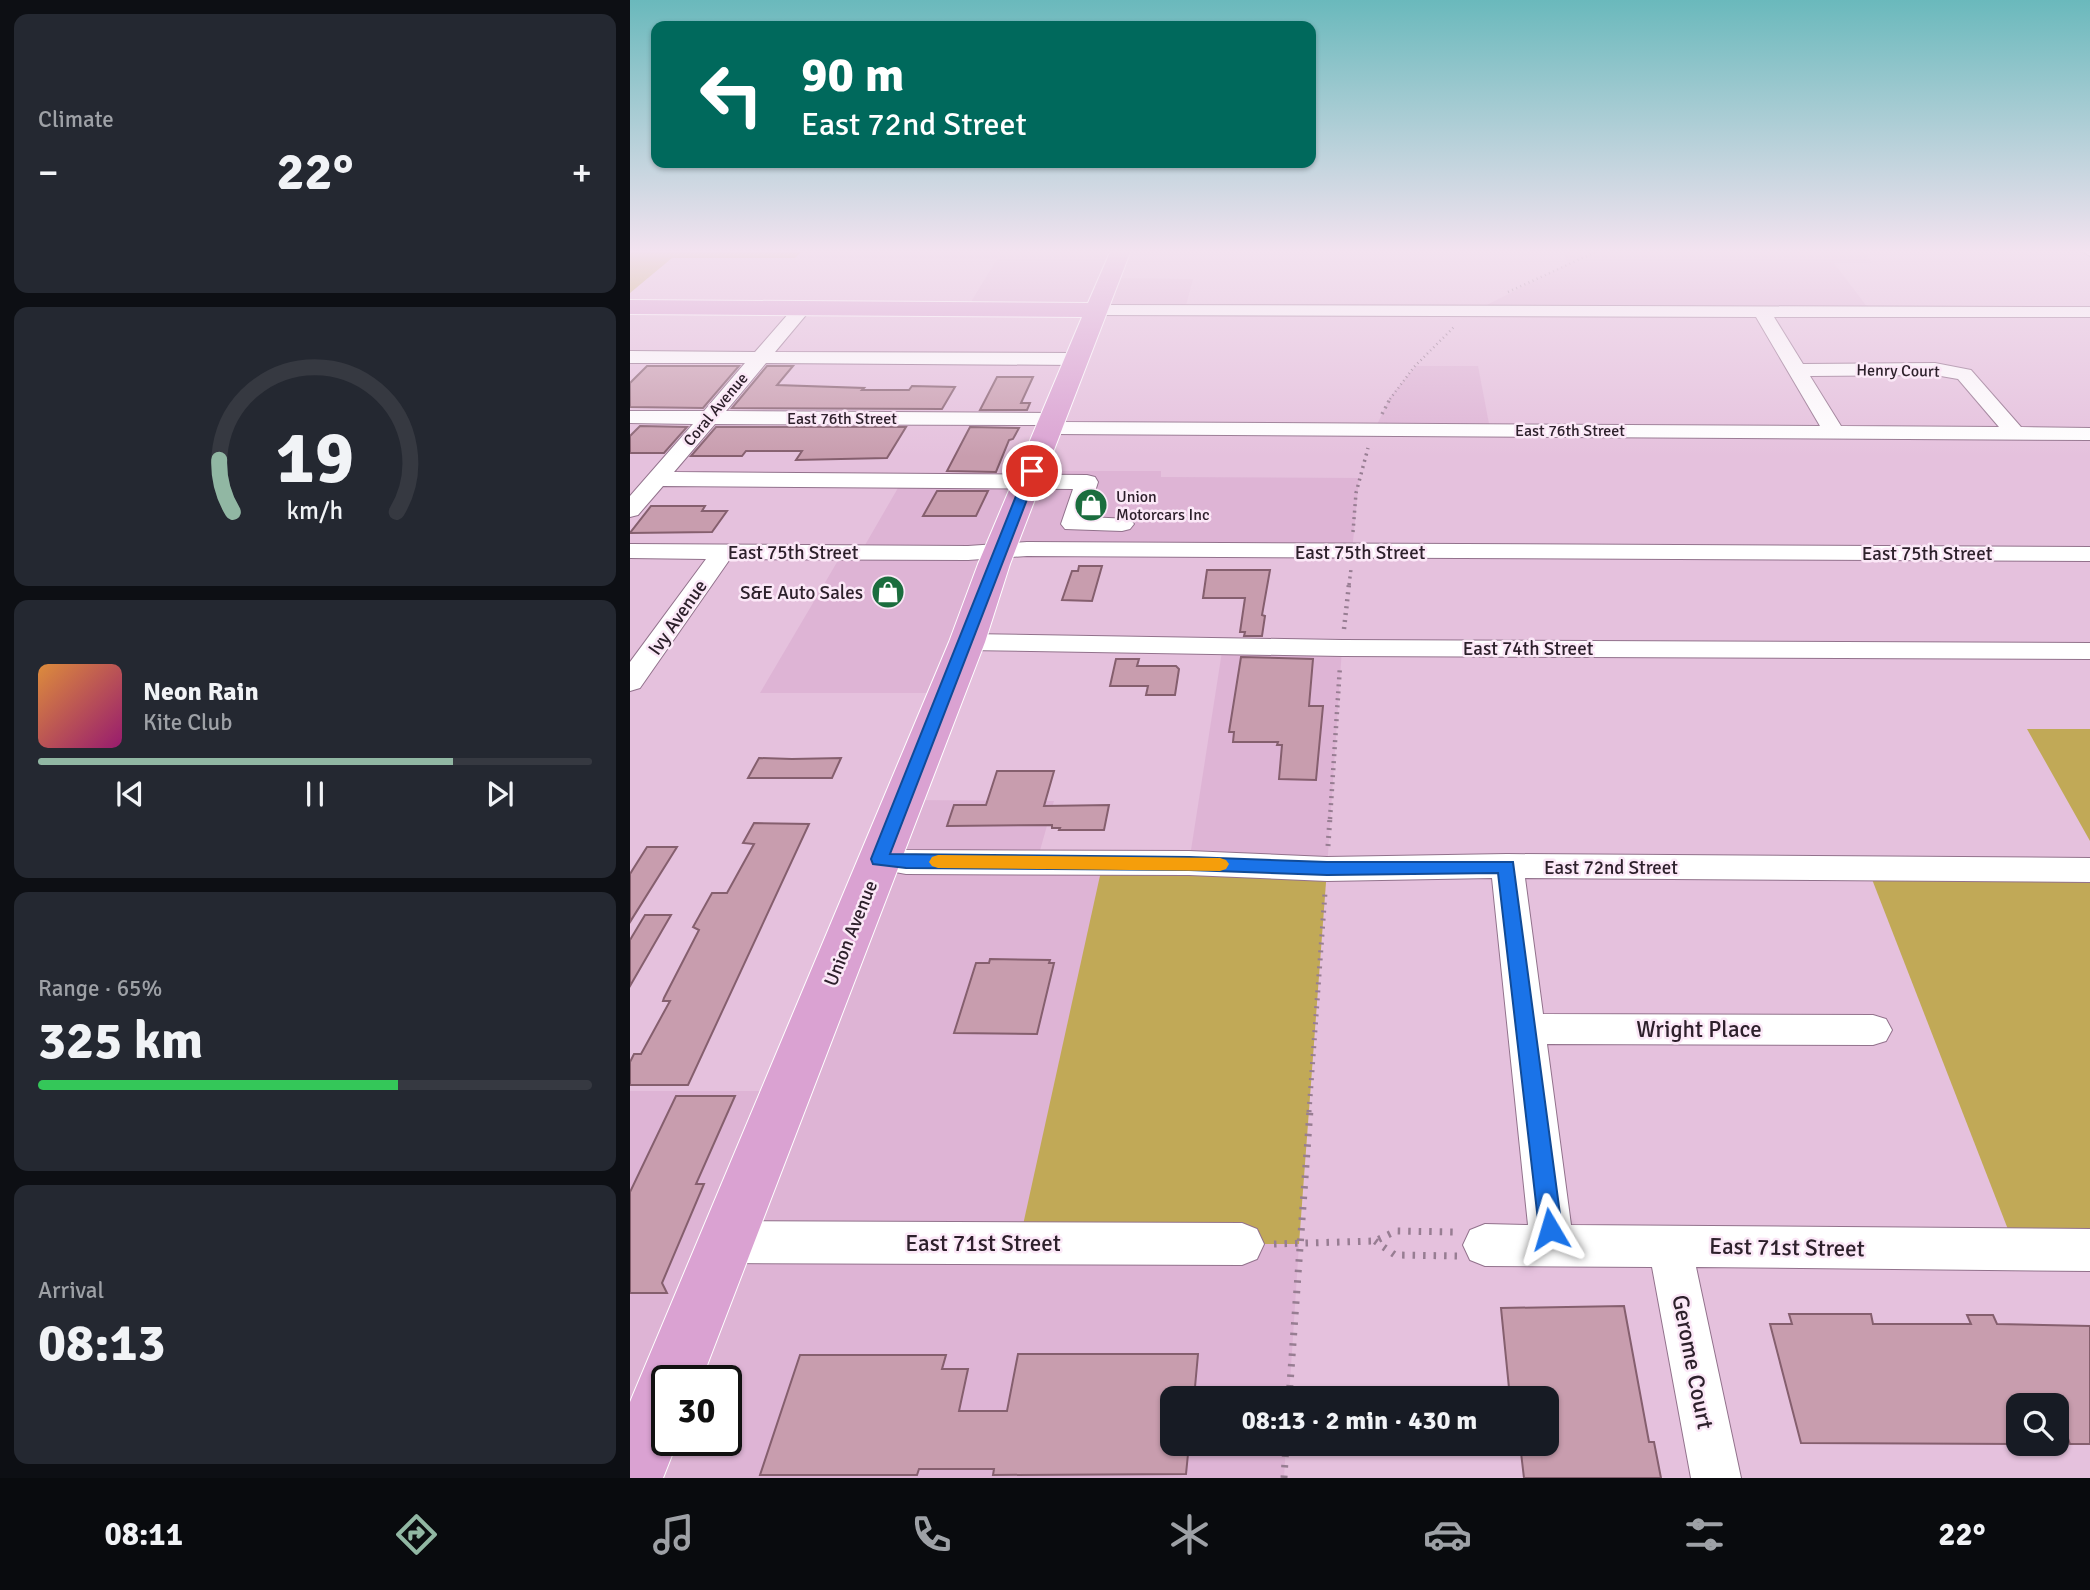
<!DOCTYPE html>
<meta charset="utf-8">
<style>
:root{--surface:#171b24;--page:#242831;--text:#f1f3f6;--muted:#9ea1a6;--line:#363941;--accent:#91b7a3}
body{margin:0;font-family:Signika,sans-serif;background:var(--page);color:var(--text);height:100vh;display:flex;flex-direction:column;font-size:26px;white-space:nowrap}
*{box-sizing:border-box;margin:0}
p{font-size:23px;color:var(--muted)}
.icon{flex:none;width:38px;height:38px;fill:none;stroke:currentColor;stroke-width:2;stroke-linecap:round;stroke-linejoin:round}
.map{position:relative;flex:1;overflow:hidden}
.drawer{display:flex;flex-direction:column;gap:14px;padding:14px;background:#0d0f14;width:630px}
.drawer>*{flex:none}
.top-card{position:absolute;left:21px;top:21px;width:665px;height:147px;border-radius:14px;box-shadow:0 2px 5px #0004;background:#00695c;color:#fff;overflow:hidden}
.buttons{position:absolute;left:1376px;top:1393px;display:grid;gap:14px}
.buttons a{display:grid;place-items:center;width:63px;height:63px;border-radius:14px;background:var(--surface);box-shadow:0 2px 5px #0004;font-size:35px}
.speed{position:absolute;left:21px;top:1365px;display:flex;gap:14px;font-size:35px;font-weight:700;text-align:center}
.speed>*{display:grid;place-content:center;width:91px;height:91px;border-radius:50%;background:var(--surface);box-shadow:0 2px 5px #0004;line-height:1}
.speed .limit{border:4px solid #111;border-radius:10px;background:#fff;color:#111}
.pin{position:absolute;display:grid;place-items:center;width:60px;height:60px;color:#fff;margin:-30px;border:4px solid #fff;border-radius:50%;box-shadow:0 2px 7px #0007}
.me{position:absolute;width:77px;margin:-38px;rotate:353deg;stroke-linejoin:round;filter:drop-shadow(0 0 5px #0008)}
.turn{display:flex;align-items:center;gap:24px;height:147px;padding:0 35px;font-size:32px}
.turn .icon{width:91px;height:91px;stroke-width:2.5}
.turn b{display:block;font-size:49px;line-height:60px}
.big{font-size:52px;font-weight:700;line-height:1.1}
.drawer .tile{flex:1;display:flex;flex-direction:column;justify-content:center;gap:10px;min-width:0;padding:0 24px;border-radius:14px;background:var(--page)}
.drawer .dial{align-items:center;gap:0}
.dial svg{height:182px;overflow:visible;fill:none;stroke:var(--line);stroke-width:7;stroke-linecap:round;text-anchor:middle}
.dial text{fill:var(--text);stroke:none}
.song{display:flex;align-items:center;gap:21px}
.cover{width:84px;height:84px;border-radius:10px;background:linear-gradient(135deg,hsl(30 70% 55%),hsl(320 70% 35%))}
.played{height:7px;border-radius:4px;background:linear-gradient(90deg,var(--accent) 75%,var(--line) 75%)}
.keys{display:flex;justify-content:space-around;direction:ltr}
.heat{display:flex;justify-content:space-between;align-items:center;font-size:38px;direction:ltr}
.charge{height:10px;border-radius:5px;background:linear-gradient(90deg,#34c759 65%,var(--line) 0)}
.trip{position:absolute;left:530px;top:1386px;width:399px;height:70px;border-radius:14px;background:var(--surface);box-shadow:0 2px 5px #0004;font-weight:700;line-height:70px;text-align:center}
.tabs{display:flex;height:112px;justify-content:space-around;align-items:center;background:#090b0e;color:var(--muted)}
.tabs .icon{width:49px;height:49px}
.tabs .selected{color:var(--accent)}
.tabs b{font-size:32px;color:var(--text)}
main{display:flex;flex:1;min-height:0}
.map>svg:first-child{display:block}
.built{fill:#deb4d5;fill-rule:evenodd}
.green{fill:#c1a957}
.building{fill:#c89dae;stroke:#855f6e;stroke-width:2}
.lines{fill:none;stroke-linecap:round;stroke-linejoin:round}
.minor-casing{stroke:#92728c;stroke-width:2}
.major-casing{stroke:#fff;stroke-width:2}
.path-far4{stroke:#977d92;stroke-width:2.5;stroke-dasharray:1 3.5;stroke-linecap:butt}
.path-far3{stroke:#977d92;stroke-width:3.5;stroke-dasharray:2 4.5;stroke-linecap:butt}
.path-far2{stroke:#977d92;stroke-width:4.5;stroke-dasharray:2 5;stroke-linecap:butt}
.path-far1{stroke:#977d92;stroke-width:5;stroke-dasharray:2 6;stroke-linecap:butt}
.path{stroke:#977d92;stroke-width:7;stroke-dasharray:2.5 8;stroke-linecap:butt}
.minor{fill:#fff;fill-rule:evenodd}
.major{fill:#daa2d2;fill-rule:evenodd}
.route{fill:#1a73e8;stroke:#114b97;stroke-width:2}
.slow{fill:#f59e0b}
.labels{text-anchor:middle;stroke-width:5;stroke-linejoin:round;paint-order:stroke}
.far-street-label{font-size:16px;fill:#2d202b;stroke:#fbe8f7}
.far-poi-label{font-size:16px;fill:#2d202b;stroke:#fbe8f7;text-anchor:start}
.street-label{font-size:19px;fill:#2d202b;stroke:#fbe8f7}
.poi-label{font-size:19px;fill:#2d202b;stroke:#fbe8f7;text-anchor:end}
.near-street-label{font-size:23px;fill:#2d202b;stroke:#fbe8f7}
</style>
<main>
<section class="drawer">
<div class="tile"><p>Climate</p>
<div class="heat"><a>−</a><b class="big">22°</b><a>+</a></div>
</div>
<div class="tile dial"><svg viewBox="0 0 100 80">
<path d="M14 69A42 42 0 1 1 86 69"/>
<path d="M14 69A42 42 0 0 1 8 46" stroke="#91b7a3"/>
<text x="50" y="56" font-size="32" font-weight="700">19</text>
<text x="50" y="72" font-size="11">km/h</text>
</svg></div>
<div class="tile">
<div class="song"><i class="cover"></i><div><b>Neon Rain</b><p>Kite Club</p></div></div>
<div class="played"></div>
<div class="keys"><svg class="icon" aria-label="previous" viewBox="0 0 24 24"><path d="M18 5L8 12l10 7zM5 5v14"/></svg><svg class="icon" aria-label="pause" viewBox="0 0 24 24"><path d="M8 5v14M16 5v14"/></svg><svg class="icon" aria-label="next" viewBox="0 0 24 24"><path d="M6 5l10 7-10 7zM19 5v14"/></svg></div>
</div>
<div class="tile"><p>Range · 65%</p><b class="big">325 km</b><div class="charge"></div></div>
<div class="tile"><p>Arrival</p><b class="big">08:13</b></div>
</section>
<div class="map">
<svg width="1460" height="1478" viewBox="0 0 1460 1478">
<rect width="100%" height="100%" fill="#e5c1dd"/>
<g class="built">
<path d="M 173,250 L 491,250 L 480,278 L 563,279 L 555,309 L 336,310 L 367,259 L 165,258 Z"/>
<path d="M 934,250 L 1232,250 L 1242,263 L 1204,263 L 1241,312 L 847,310 L 937,264 Z"/>
<path d="M 786,366 L 848,366 L 860,429 L 745,429 L 760,397 Z"/>
<path d="M 402,471 L 531,471 L 531,477 L 729,478 L 722,552 L 370,551 L 317,693 L 130,693 L 213,552 L 231,552 L 272,481 L 397,482 Z"/>
<path d="M 593,645 L 712,648 L 697,869 L 559,863 Z"/>
<path d="M 273,800 L 424,801 L 407,861 L 473,862 L 612,1244 L 669,1244 L 659,1398 L 542,1398 L 542,1444 L 656,1444 L 654,1478 L 0,1478 L 0,1091 L 156,1091 ZM 37,1381 L 96,1381 L 96,1440 L 37,1440 Z"/>
</g>
<g class="green">
<path d="M 0,250 L 173,250 L 165,258 L 42,258 L 0,293 Z"/>
<path d="M 1397,729 L 1460,729 L 1460,841 Z"/>
<path d="M 473,862 L 697,869 L 669,1244 L 389,1243 Z"/>
<path d="M 1238,869 L 1460,870 L 1460,1250 L 1386,1250 Z"/>
</g>
<g class="building">
<path d="M 17,366 L 109,366 L 73,408 L 0,407 L 0,383 Z"/>
<path d="M 137,366 L 163,366 L 147,385 L 234,388 L 232,390 L 279,390 L 282,386 L 325,387 L 312,409 L 102,408 Z"/>
<path d="M 367,377 L 403,377 L 391,403 L 400,403 L 397,410 L 350,410 Z"/>
<path d="M 10,426 L 57,427 L 34,453 L 0,453 L 0,436 Z"/>
<path d="M 86,427 L 276,427 L 257,458 L 166,460 L 172,451 L 116,451 L 112,456 L 61,456 Z"/>
<path d="M 340,427 L 389,428 L 383,439 L 379,440 L 366,472 L 317,471 Z"/>
<path d="M 307,491 L 358,491 L 346,516 L 293,516 Z"/>
<path d="M 21,506 L 75,506 L 72,511 L 97,511 L 82,532 L 0,533 Z"/>
<path d="M 449,566 L 472,566 L 462,601 L 432,600 L 442,571 L 448,571 Z"/>
<path d="M 577,570 L 640,570 L 632,615 L 635,616 L 632,636 L 614,636 L 615,632 L 610,632 L 615,598 L 573,598 Z"/>
<path d="M 611,657 L 683,659 L 679,706 L 693,706 L 686,780 L 649,779 L 652,745 L 647,745 L 648,742 L 603,742 L 604,732 L 599,732 Z"/>
<path d="M 486,659 L 509,659 L 507,666 L 546,666 L 549,669 L 545,695 L 516,695 L 518,686 L 480,686 Z"/>
<path d="M 129,758 L 162,759 L 211,758 L 202,778 L 118,778 Z"/>
<path d="M 367,771 L 424,771 L 414,806 L 479,805 L 474,830 L 429,830 L 430,828 L 422,828 L 422,825 L 317,826 L 324,805 L 356,805 Z"/>
<path d="M 124,823 L 179,824 L 58,1085 L 0,1085 L 0,1062 L 4,1054 L 11,1054 L 40,1001 L 33,1001 L 34,998 L 69,930 L 63,927 L 82,893 L 97,893 L 124,844 L 113,843 Z"/>
<path d="M 17,847 L 47,847 L 0,922 L 0,874 Z"/>
<path d="M 15,915 L 41,915 L 0,986 L 0,940 Z"/>
<path d="M 360,959 L 420,960 L 419,963 L 424,963 L 407,1034 L 324,1033 L 346,963 L 359,963 Z"/>
<path d="M 46,1096 L 105,1096 L 66,1184 L 74,1184 L 32,1283 L 37,1293 L 0,1293 L 0,1192 Z"/>
<path d="M 994,1306 L 1019,1442 L 1024,1442 L 1031,1478 L 894,1478 L 890,1444 L 917,1444 L 917,1398 L 880,1398 L 871,1308 Z"/>
<path d="M 1159,1314 L 1241,1314 L 1243,1324 L 1341,1324 L 1337,1315 L 1363,1315 L 1367,1324 L 1460,1326 L 1460,1444 L 1440,1444 L 1426,1405 L 1388,1405 L 1388,1444 L 1171,1443 L 1140,1324 L 1162,1324 Z"/>
<path d="M 388,1354 L 568,1354 L 564,1398 L 542,1398 L 542,1444 L 559,1444 L 556,1474 L 363,1475 L 364,1469 L 289,1469 L 287,1475 L 130,1475 L 170,1355 L 316,1355 L 312,1369 L 338,1369 L 329,1411 L 377,1411 Z"/>
</g>
<g class="lines">
<defs>
<g id="minor">
<path d="M 1450,250 L 1460,250 L 1460,256 Z"/>
<path d="M 172,304 L 181,309 L 145,352 L 446,353 L 456,359 L 446,365 L 136,363 L 96,411 L 423,413 L 430,415 L 433,419 L 432,422 L 1190,426 L 1126,317 L 465,315 L 456,310 L 465,305 L 1460,307 L 1460,317 L 1144,317 L 1173,364 L 1305,363 L 1341,370 L 1391,427 L 1460,428 L 1460,440 L 420,434 L 413,432 L 409,428 L 411,425 L 85,424 L 44,472 L 457,475 L 465,477 L 468,482 L 457,517 L 500,519 L 504,524 L 500,529 L 492,531 L 435,529 L 431,524 L 443,489 L 33,486 L 8,515 L 0,517 L 0,496 L 63,424 L 0,423 L 0,411 L 74,411 L 115,363 L 0,363 L 0,351 L 125,352 L 166,305 ZM 1305,375 L 1328,379 L 1369,427 L 1211,426 L 1180,376 Z"/>
<path d="M 397,542 L 1460,547 L 1460,561 L 397,556 L 338,560 L 100,559 L 10,688 L 0,691 L 0,662 L 76,559 L 0,558 L 0,544 L 338,546 Z"/>
<path d="M 337,634 L 712,640 L 1460,643 L 1460,659 L 712,656 L 337,650 L 327,648 L 323,642 L 327,636 Z"/>
<path d="M 250,847 L 276,850 L 559,851 L 697,857 L 877,854 L 1460,858 L 1460,882 L 895,878 L 913,1014 L 1243,1015 L 1256,1019 L 1262,1030 L 1256,1041 L 1243,1045 L 917,1044 L 941,1225 L 1460,1229 L 1460,1271 L 1066,1267 L 1111,1478 L 1061,1478 L 1022,1267 L 855,1266 L 840,1260 L 833,1245 L 840,1230 L 855,1224 L 898,1225 L 862,878 L 697,881 L 559,875 L 276,874 L 238,867 L 233,859 L 238,851 Z"/>
<path d="M 95,1221 L 612,1223 L 627,1229 L 634,1244 L 627,1259 L 612,1265 L 95,1263 L 80,1257 L 73,1242 L 80,1227 Z"/>
</g>
<path id="major" d="M 481,250 L 501,250 L 380,564 L 355,642 L 71,1381 L 37,1381 L 37,1440 L 48,1440 L 33,1478 L 0,1478 L 0,1402 L 319,642 L 348,564 L 452,317 L 0,314 L 0,300 L 458,303 Z"/>
</defs>
<use href="#minor" class="minor-casing"/>
<use href="#major" class="major-casing"/>
<g class="path-far4">
<path d="M 878,292 L 970,250"/>
<path d="M 760,399 L 784,367 L 824,327"/>
</g>
<g class="path-far3">
<path d="M 752,414 L 761,397"/>
<path d="M 723,532 L 726,493 L 738,448"/>
<path d="M 719,585 L 721,569"/>
</g>
<g class="path-far2">
<path d="M 714,629 L 719,584"/>
<path d="M 700,819 L 710,666"/>
</g>
<g class="path-far1">
<path d="M 698,846 L 700,817"/>
<path d="M 679,1112 L 695,893"/>
</g>
<g class="path">
<path d="M 745,1241 L 765,1255 L 827,1256"/>
<path d="M 644,1244 L 745,1241 L 766,1231 L 825,1232"/>
<path d="M 659,1398 L 680,1110"/>
<path d="M 654,1478 L 656,1444"/>
</g>
<use href="#minor" class="minor"/>
<use href="#major" class="major"/>
</g>
<linearGradient id="sky" x2="0" y2="1"><stop stop-color="#6ab9bc"/><stop offset="0.55" stop-color="#f3e3f0"/><stop offset="1" stop-color="#f3e3f0" stop-opacity="0"/></linearGradient>
<rect width="1460" height="457" fill="url(#sky)"/>
<path class="route" d="M 402,468 L 408,471 L 260,854 L 559,857 L 697,862 L 883,862 L 932,1229 L 928,1237 L 920,1240 L 912,1237 L 909,1229 L 868,873 L 697,875 L 559,870 L 276,868 L 243,864 L 241,859 L 396,471 Z"/>
<path class="slow" d="M 308,855 L 590,858 L 596,860 L 599,864 L 596,869 L 590,871 L 308,868 L 302,866 L 299,862 L 302,857 Z"/>
<defs>
<symbol id="shop-disc" viewBox="-11 -11 22 22"><circle r="9.5" fill="#1b6d3e" stroke="#fbe8f7"/><path d="M-5-2.5h2.3a2.7 3.5 0 0 1 5.4 0H5L5.5 6h-11ZM-1.5-2.5h3a1.5 2.3 0 0 0-3 0Z" fill="#fff"/></symbol>
</defs>
<g fill-rule="evenodd">
<use href="#shop-disc" x="442" y="486" width="38" height="38"/>
<use href="#shop-disc" x="239" y="573" width="38" height="38"/>
</g>
<g class="labels">
<g class="far-street-label">
<text transform="translate(1268 370) rotate(1)" y="6">Henry Court</text>
<text transform="translate(85 409) rotate(-50)" y="6">Coral Avenue</text>
<text x="212" y="424">East 76th Street</text>
<text x="940" y="436">East 76th Street</text>
</g>
<g class="far-poi-label">
<text x="486" y="502">Union<tspan x="486" dy="18">Motorcars Inc</tspan></text>
</g>
<g class="street-label">
<text x="163" y="559">East 75th Street</text>
<text x="730" y="559">East 75th Street</text>
<text x="1297" y="560">East 75th Street</text>
<text transform="translate(47 617) rotate(-55)" y="7">Ivy Avenue</text>
<text x="898" y="655">East 74th Street</text>
<text x="981" y="874">East 72nd Street</text>
<text transform="translate(220 933) rotate(-68)" y="7">Union Avenue</text>
</g>
<g class="poi-label">
<text x="233" y="599">S&amp;E Auto Sales</text>
</g>
<g class="near-street-label">
<text x="1069" y="1037">Wright Place</text>
<text x="353" y="1251">East 71st Street</text>
<text transform="translate(1157 1247) rotate(1)" y="8">East 71st Street</text>
<text transform="translate(1063 1362) rotate(79)" y="8">Gerome Court</text>
</g>
</g>
</svg>
<div class="buttons">
<a><svg class="icon" aria-label="search" viewBox="0 0 24 24"><circle cx="10" cy="10" r="6"/><path d="M15 15l6 6"/></svg></a>
</div>
<div class="speed"><div class="limit">30</div></div>
<div class="pin" style="left:402px;top:471px;background:#d93025"><svg class="icon" aria-label="arrive" viewBox="0 0 24 24"><path d="M6 21V4h12l-3 4 3 4H6"/></svg></div>
<svg class="me" style="left:920px;top:1229px" viewBox="-20 -20 40 40"><path d="M0-17L14 15 0 8-14 15z" fill="#1a73e8" stroke="#fff" stroke-width="4"/></svg>
<div class="trip">08:13 · 2 min · 430 m</div>
<div class="top-card">
<div class="turn"><svg class="icon" aria-label="left" viewBox="0 0 24 24"><path d="M17 20v-9H6M10 6l-5 5 5 5"/></svg><div><b>90 m</b>East 72nd Street</div></div>
</div>
</div>
</main>
<nav class="tabs">
<b>08:11</b>
<svg class="icon selected" aria-label="directions" viewBox="0 0 24 24"><path d="M12 3l9 9-9 9-9-9zM9 14v-3h6M13 9l2 2-2 2"/></svg>
<svg class="icon" aria-label="music" viewBox="0 0 24 24"><path d="M9 18V5l10-2v13"/><circle cx="6" cy="18" r="3"/><circle cx="16" cy="16" r="3"/></svg>
<svg class="icon" aria-label="phone" viewBox="0 0 24 24"><path d="M5 4h4l2 5-3 2q2 4 5 5l2-3 5 2v4C11 20 4 13 5 4z"/></svg>
<svg class="icon" aria-label="climate" viewBox="0 0 24 24"><path d="M12 3v18M4 7l16 10M4 17L20 7"/></svg>
<svg class="icon" aria-label="car" viewBox="0 0 24 24"><path d="M5 17H2v-5l4-1 3-4h7l3 4 3 1v5h-3M9 17h6M6 11h13"/><circle cx="7" cy="17" r="2"/><circle cx="17" cy="17" r="2"/></svg>
<svg class="icon" aria-label="filters" viewBox="0 0 24 24"><path d="M4 7h16M4 17h16"/><circle cx="9" cy="7" r="2"/><circle cx="15" cy="17" r="2"/></svg>
<b>22°</b>
</nav>
